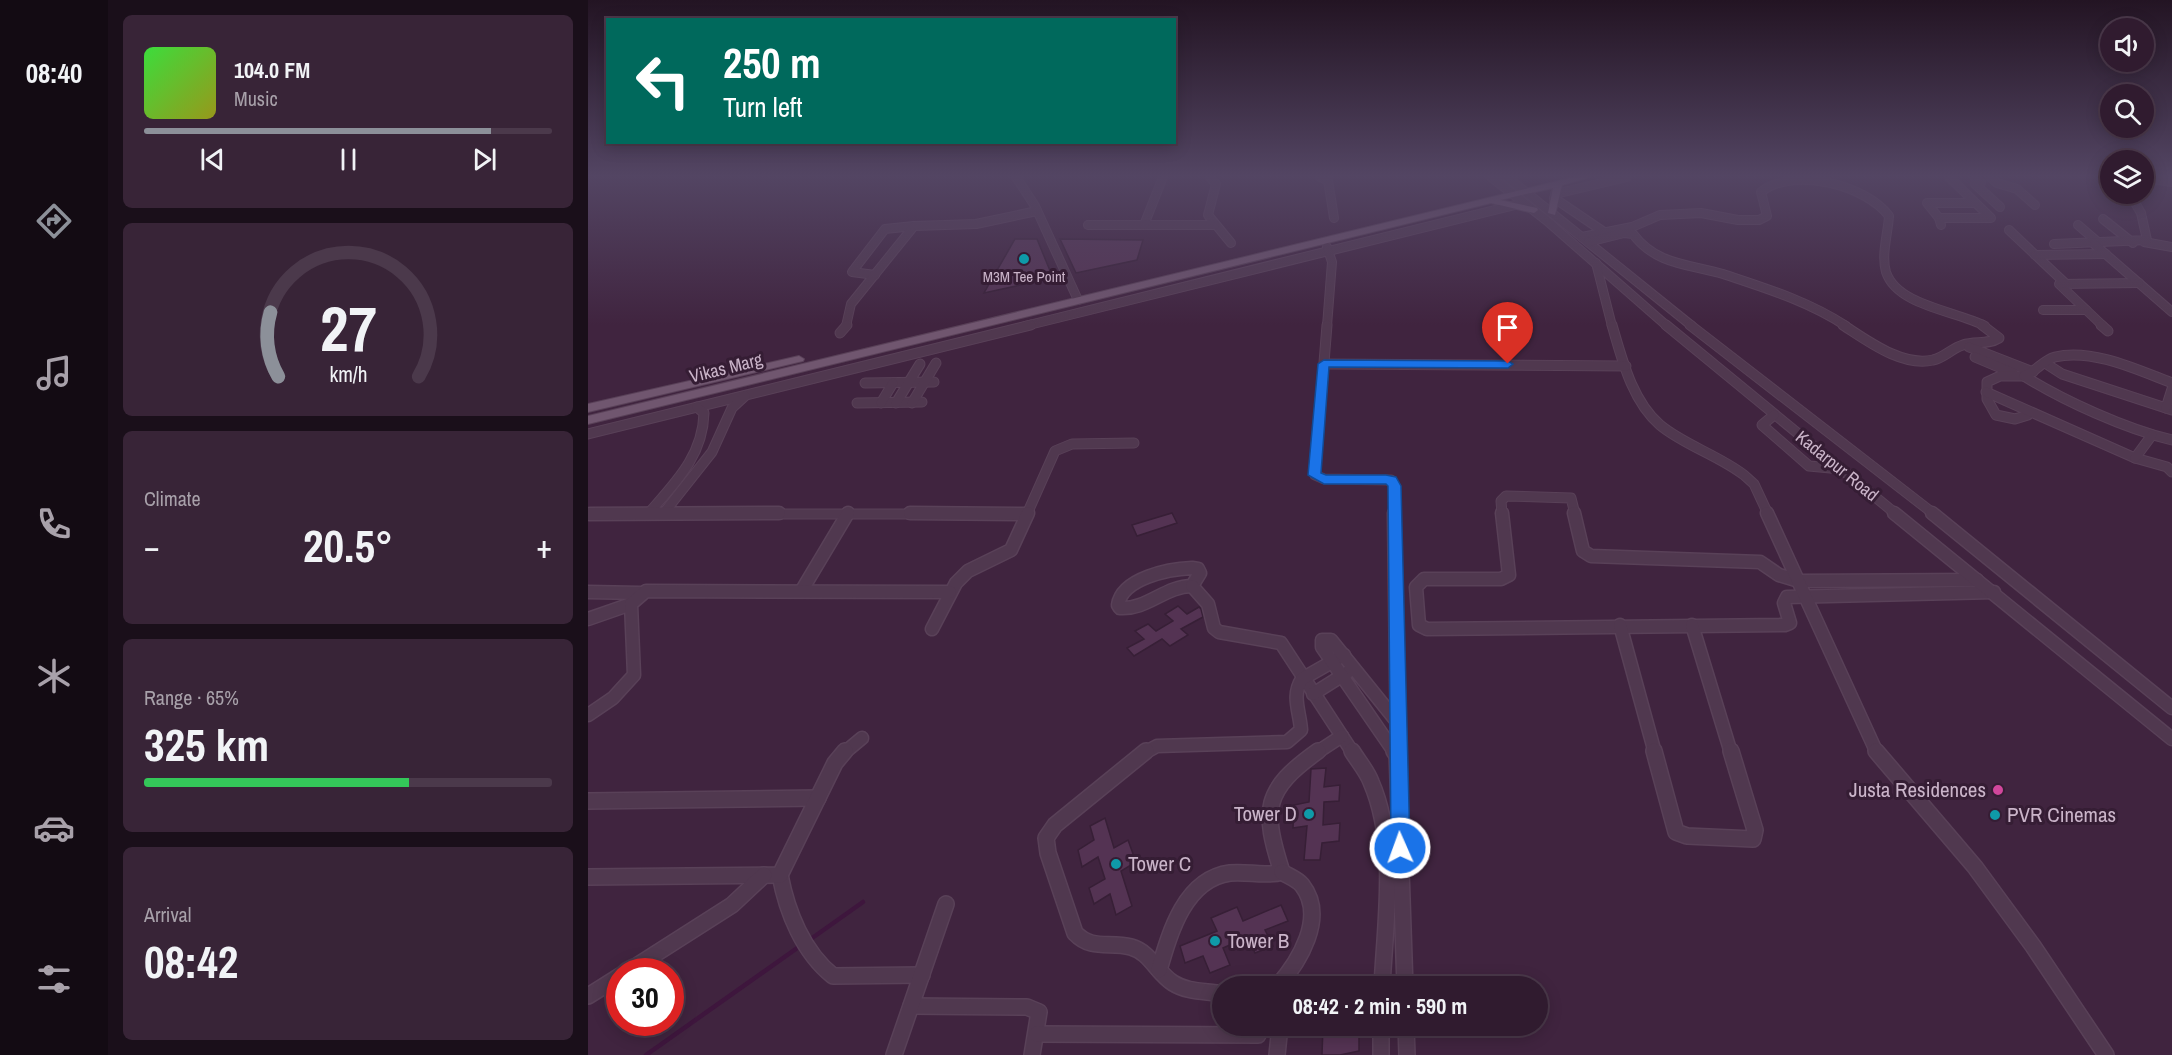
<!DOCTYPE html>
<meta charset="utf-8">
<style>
:root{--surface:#301b2f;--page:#382437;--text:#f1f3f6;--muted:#a8a1aa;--line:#4b394b;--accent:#8c9099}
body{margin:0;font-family:"Archivo Narrow",sans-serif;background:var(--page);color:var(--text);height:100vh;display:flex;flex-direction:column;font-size:22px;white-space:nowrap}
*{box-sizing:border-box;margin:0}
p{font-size:20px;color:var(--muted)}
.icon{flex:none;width:33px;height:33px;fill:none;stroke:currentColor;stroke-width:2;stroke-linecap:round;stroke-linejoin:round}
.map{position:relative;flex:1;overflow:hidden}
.drawer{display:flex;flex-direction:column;gap:15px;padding:15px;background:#1a0f1a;width:480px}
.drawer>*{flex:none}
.guide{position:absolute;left:18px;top:18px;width:570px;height:126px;border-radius:0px;box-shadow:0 3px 15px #0003,0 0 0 2px var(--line);background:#00695c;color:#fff;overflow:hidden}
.fabs{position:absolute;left:1512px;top:18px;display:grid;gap:12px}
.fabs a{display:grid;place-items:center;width:54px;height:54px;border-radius:50%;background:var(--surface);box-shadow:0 3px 15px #0003,0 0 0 2px var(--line);font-size:30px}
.speed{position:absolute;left:18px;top:958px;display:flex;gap:12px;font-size:30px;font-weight:700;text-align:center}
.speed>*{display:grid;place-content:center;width:78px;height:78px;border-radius:50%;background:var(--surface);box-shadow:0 3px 15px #0003,0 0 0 2px var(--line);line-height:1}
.speed .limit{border:9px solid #d22;background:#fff;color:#111}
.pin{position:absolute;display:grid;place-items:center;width:51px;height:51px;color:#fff;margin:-62px -26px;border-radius:50% 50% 50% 0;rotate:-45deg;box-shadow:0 0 6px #0007}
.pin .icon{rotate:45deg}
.me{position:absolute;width:66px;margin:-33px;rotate:358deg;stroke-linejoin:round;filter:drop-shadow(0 0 4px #0008)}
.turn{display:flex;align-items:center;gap:21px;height:126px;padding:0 18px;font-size:27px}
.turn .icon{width:78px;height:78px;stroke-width:2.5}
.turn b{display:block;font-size:42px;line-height:51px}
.big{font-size:45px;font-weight:700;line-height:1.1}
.drawer .widget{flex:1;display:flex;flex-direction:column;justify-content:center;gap:9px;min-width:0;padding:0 21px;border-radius:9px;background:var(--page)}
.drawer .dial{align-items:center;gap:0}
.dial svg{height:156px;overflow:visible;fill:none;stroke:var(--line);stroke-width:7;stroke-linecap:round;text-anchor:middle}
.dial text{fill:var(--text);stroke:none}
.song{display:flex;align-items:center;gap:18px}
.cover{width:72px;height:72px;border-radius:9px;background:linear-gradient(135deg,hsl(120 70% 55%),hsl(60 70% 35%))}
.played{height:6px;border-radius:3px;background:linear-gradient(90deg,var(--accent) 85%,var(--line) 85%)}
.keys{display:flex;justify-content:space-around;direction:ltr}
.heat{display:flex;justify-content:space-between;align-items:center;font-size:33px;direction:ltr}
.charge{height:9px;border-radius:4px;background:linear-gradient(90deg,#34c759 65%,var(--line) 0)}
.trip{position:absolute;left:624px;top:976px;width:336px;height:60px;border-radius:30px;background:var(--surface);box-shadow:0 3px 15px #0003,0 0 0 2px var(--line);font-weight:700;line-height:60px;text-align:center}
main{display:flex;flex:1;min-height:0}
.tabs{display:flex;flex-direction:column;width:108px;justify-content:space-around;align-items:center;background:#130b13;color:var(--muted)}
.tabs .icon{width:42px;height:42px}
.tabs .selected{color:var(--accent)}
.tabs b{font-size:27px;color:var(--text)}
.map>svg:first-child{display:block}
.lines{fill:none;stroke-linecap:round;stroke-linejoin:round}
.stream{stroke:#3e163d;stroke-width:4.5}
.building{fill:#543353;stroke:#371f36;stroke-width:1.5}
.minor-far3-casing{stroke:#594158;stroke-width:10}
.minor-far2-casing{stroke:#594158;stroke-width:11}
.minor-far1-casing{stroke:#594158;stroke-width:15}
.minor-casing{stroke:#594158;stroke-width:18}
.major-casing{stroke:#594158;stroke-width:2}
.minor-far3{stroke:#50384f;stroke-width:8}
.minor-far2{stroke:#50384f;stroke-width:9}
.minor-far1{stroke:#50384f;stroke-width:12}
.minor{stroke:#50384f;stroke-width:15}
.major{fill:#70566f;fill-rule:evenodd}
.route{fill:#1a73e8;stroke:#114b97;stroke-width:1.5}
.culture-dot{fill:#0f9aa8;stroke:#351d34;stroke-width:2}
.hotel-dot{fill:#d1479c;stroke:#351d34;stroke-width:2}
.labels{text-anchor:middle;stroke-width:6;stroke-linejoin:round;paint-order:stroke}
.far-poi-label{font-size:15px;fill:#cab4c9;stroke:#351d34}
.street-label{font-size:18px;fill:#cab4c9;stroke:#351d34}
.near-poi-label{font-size:21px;fill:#cab4c9;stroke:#351d34;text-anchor:start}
</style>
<main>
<nav class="tabs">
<b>08:40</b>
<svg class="icon selected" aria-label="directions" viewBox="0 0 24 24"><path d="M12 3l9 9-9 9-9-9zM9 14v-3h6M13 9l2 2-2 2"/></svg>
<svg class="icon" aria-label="music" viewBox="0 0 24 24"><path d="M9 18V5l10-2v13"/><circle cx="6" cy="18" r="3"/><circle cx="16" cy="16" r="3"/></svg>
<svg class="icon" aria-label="phone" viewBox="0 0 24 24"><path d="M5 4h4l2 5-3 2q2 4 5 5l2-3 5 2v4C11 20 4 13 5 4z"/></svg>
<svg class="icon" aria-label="climate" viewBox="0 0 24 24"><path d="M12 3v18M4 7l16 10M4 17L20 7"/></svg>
<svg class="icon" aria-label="car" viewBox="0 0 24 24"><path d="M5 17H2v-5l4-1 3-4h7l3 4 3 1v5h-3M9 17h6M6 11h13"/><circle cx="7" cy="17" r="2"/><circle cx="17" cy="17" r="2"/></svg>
<svg class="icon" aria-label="filters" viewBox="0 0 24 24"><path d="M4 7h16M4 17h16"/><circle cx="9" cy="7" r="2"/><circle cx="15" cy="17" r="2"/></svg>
</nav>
<section class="drawer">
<div class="widget">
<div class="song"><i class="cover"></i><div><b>104.0 FM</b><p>Music</p></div></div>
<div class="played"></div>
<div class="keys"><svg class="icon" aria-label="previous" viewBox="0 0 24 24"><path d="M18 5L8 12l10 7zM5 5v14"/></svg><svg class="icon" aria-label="pause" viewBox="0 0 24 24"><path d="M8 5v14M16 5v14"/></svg><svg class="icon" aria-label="next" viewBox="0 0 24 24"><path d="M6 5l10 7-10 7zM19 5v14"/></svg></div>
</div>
<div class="widget dial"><svg viewBox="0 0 100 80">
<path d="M14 69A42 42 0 1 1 86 69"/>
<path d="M14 69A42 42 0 0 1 10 36" stroke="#8c9099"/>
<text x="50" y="56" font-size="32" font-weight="700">27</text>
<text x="50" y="72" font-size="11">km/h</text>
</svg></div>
<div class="widget"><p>Climate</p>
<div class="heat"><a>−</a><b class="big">20.5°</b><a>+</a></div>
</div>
<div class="widget"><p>Range · 65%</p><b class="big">325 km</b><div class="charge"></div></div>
<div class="widget"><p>Arrival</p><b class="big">08:42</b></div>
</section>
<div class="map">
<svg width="1584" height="1055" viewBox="0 0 1584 1055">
<rect width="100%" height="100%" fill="#40243f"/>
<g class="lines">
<g class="stream">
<path d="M 220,941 L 275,902"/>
<path d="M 58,1055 L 212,946"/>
</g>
</g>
<g class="building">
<path d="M 427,239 L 449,239 L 465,278 L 396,293 Z"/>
<path d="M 472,239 L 555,240 L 549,260 L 488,273 Z"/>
<path d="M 584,513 L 589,523 L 549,536 L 544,525 Z"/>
<path d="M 590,606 L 599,614 L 611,607 L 613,609 L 615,617 L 593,629 L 600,635 L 582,646 L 574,639 L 546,656 L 539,648 L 556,639 L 547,631 L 560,624 L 568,631 L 585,621 L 577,614 Z"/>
<path d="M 738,768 L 736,787 L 752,785 L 751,801 L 736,802 L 735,825 L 752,823 L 751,841 L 734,843 L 732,860 L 716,860 L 719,826 L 705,828 L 706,805 L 721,802 L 723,769 Z"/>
<path d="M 517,818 L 526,848 L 540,840 L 548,862 L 533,871 L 544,906 L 528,915 L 522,894 L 506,904 L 501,888 L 517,879 L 510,857 L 494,867 L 490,850 L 506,840 L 502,826 Z"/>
<path d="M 693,905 L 700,921 L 677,930 L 685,946 L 667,953 L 660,937 L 635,948 L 642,965 L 622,973 L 615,956 L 597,963 L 592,946 L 629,931 L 623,918 L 649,907 L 655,921 Z"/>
<path d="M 735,1026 L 753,1026 L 753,1031 L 771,1028 L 771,1051 L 752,1055 L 734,1055 Z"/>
</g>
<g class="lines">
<defs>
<g id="minor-far3">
<path d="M 428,177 L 447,206 L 490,300"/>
<path d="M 622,177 L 628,184 L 620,215 L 643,243"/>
<path d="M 732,177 L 740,180 L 746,218"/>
<path d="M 903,177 L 958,220 L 1079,326"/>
<path d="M 919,177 L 1104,326"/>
<path d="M 1386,177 L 1393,182 L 1387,184 L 1412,207"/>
<path d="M 1402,177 L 1409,183 L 1429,189 L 1447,205"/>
<path d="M 1556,178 L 1584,182"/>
<path d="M 967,194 L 1039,177"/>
<path d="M 966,198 L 1016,232"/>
<path d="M 1351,218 L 1339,203 L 1387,203"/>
<path d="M 1515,219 L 1545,243"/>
<path d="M 500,225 L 627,225"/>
<path d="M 556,225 L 575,177"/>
<path d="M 1353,225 L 1351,218 L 1403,218 L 1361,177"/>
<path d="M 1490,225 L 1512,244"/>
<path d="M 1421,230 L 1477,283"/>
<path d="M 994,237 L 1044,227 L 1072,215 L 1113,213 L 1150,220 L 1171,220 L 1179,216 L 1173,192 C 1205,166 1278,185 1301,216 C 1300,233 1293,255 1298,272 C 1309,306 1369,311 1397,326"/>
<path d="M 1000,242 L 1036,233 L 1045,234 C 1068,265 1101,264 1135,274 C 1177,288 1220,301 1258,326"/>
<path d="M 1556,242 L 1584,247"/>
<path d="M 1466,244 L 1559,240 L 1553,213 L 1542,194"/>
<path d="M 1506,244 L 1584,312"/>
<path d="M 1447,255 L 1518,254"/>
<path d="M 1008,263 L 1024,326"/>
<path d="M 287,275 L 264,272 L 297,229 L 326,226"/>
<path d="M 1455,310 L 1498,310"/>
<path d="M 258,326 L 263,304 L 326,226 L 388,224 L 449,211"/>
<path d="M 437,326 L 927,205"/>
<path d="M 739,326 L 744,262 L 739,247"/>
<path d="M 1515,326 L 1471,284 L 1551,283"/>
</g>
<g id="minor-far2">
<path d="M 739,325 L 727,475 L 736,479 L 803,480 L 806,486 L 806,514"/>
<path d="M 1024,325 C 1034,359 1044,401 1072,425 C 1096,445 1130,455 1156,475 L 1166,484 L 1180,514"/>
<path d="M 1078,325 L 1308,514"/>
<path d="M 1102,325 L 1346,514"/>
<path d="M 1255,325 C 1280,341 1314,367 1345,360 C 1356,358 1364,348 1375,345 C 1387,341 1400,345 1411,338 L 1394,325"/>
<path d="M 1513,325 L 1520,331"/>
<path d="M 252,333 L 259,325"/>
<path d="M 1381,347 L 1445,372"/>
<path d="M 1387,357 L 1425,373"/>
<path d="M 1457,363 L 1474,374 L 1584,410"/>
<path d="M 736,364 L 1038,366"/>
<path d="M 1436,376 L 1412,376 L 1399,382 L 1399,399 L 1408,415 L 1427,419 L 1440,415"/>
<path d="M 277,383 L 346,382"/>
<path d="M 1584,383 C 1550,370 1504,348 1467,357 C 1455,360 1448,372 1436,376 C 1476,401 1538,429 1584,440"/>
<path d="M 1398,392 L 1547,458 L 1579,467 L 1584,472"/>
<path d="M 269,403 L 334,402"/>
<path d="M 293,403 L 305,383"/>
<path d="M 308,403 L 332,364"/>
<path d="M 324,403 L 348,363"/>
<path d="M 1578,408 L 1584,389"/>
<path d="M 1186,415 L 1174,425 L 1221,466 L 1253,469"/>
<path d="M 0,434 L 443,325"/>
<path d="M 1547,458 L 1564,435"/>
<path d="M 2,514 L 436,514"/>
<path d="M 60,514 C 87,483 115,456 116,413 L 109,407"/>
<path d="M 75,514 L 124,452 L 144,408 L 157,396"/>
<path d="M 259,514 L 260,512"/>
<path d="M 439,514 L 467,451 L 484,444 L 546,443"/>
<path d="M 914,514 L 913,501 L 918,496 L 983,498 L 987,514"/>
</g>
<g id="minor-far1">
<path d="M 322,513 L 436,514"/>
<path d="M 806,513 L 809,753"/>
<path d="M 914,513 L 921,575 L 913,579 L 836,579 L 828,587 L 831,625 L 839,629 L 1197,625 L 1202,623 L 1196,603 L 1199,597 L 1406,592"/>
<path d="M 986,513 L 995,551 L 1003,556 L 1172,562 L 1191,575 L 1211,581 L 1389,580"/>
<path d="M 1179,513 L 1289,753"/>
<path d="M 1306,513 L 1584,739"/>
<path d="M 1344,513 L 1584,708"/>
<path d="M 2,514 L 191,513"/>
<path d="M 604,568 L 610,569 L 612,573 L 604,586 C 577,586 559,610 532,608 L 530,605 C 534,578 581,569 604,568 Z"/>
<path d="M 604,586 L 620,604 L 626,628 L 631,632 L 693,643 L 765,753"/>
<path d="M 214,590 L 260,513"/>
<path d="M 0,592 L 52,593"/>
<path d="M 0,619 L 43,604"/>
<path d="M 1032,625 L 1067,753"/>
<path d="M 1104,625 L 1143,753"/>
<path d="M 344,629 L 368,583 L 380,571 L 423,550 L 440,513"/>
<path d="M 725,694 L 760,672"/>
<path d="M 0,715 L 25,698 L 46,675 L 43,604 L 58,591 L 362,592"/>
<path d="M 256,753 L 274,738"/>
<path d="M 556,753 L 569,746 L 699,742 L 713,730 C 712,712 703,696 714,679 L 756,655"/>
<path d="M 728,753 L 754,736"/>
<path d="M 807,753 L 734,647 L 734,640 L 743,640 L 810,723"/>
</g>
<g id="minor">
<path d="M 558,751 L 467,825 L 458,838 L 460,853 L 487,933 C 504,951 522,941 543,947 C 562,952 569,973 585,983 C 599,992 618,991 634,994"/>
<path d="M 764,751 C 770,761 779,771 783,782 C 810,844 797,922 794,987"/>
<path d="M 806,751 L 809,755"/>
<path d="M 809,751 L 817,987"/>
<path d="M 1066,751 L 1088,832 L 1099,836 L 1165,839 L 1167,830 L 1143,751"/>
<path d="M 1288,751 L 1387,867 L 1445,946 L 1518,1055"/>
<path d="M 0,801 L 230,798"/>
<path d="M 192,875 C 199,912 215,952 245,976 L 334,975"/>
<path d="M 0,877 L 192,875 L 247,763 L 257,751"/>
<path d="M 571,970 C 582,932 597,879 642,873 C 660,871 677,877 694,872 C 674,810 675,790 730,751"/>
<path d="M 39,972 L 144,905 L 176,875"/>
<path d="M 689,987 C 711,962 739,917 714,885 C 709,879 700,876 694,872"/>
<path d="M 0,996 L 32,976"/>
<path d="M 323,1006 L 439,1007 L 451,1012 L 444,1055"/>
<path d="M 793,1026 L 793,1055"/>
<path d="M 818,1026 L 819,1055"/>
<path d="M 449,1034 L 670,1035"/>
<path d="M 306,1055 L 358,904"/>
<path d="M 689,1055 L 692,1026"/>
</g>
<g id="major">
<path d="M 987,177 L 1002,177 L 974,185 L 967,215 L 960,213 L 965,188 L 912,200 L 949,208 L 950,210 L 946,213 L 903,203 L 0,424 L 0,416 Z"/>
<path d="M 211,356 L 216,359 L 215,361 L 0,412 L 0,404 Z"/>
</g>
</defs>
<use href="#minor-far3" class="minor-far3-casing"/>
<use href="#minor-far2" class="minor-far2-casing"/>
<use href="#minor-far1" class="minor-far1-casing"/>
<use href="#minor" class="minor-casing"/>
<use href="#major" class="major-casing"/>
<use href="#minor-far3" class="minor-far3"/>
<use href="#minor-far2" class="minor-far2"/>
<use href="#minor-far1" class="minor-far1"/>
<use href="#minor" class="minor"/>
<use href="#major" class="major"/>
</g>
<linearGradient id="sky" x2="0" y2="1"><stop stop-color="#231423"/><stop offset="0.54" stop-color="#534563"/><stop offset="1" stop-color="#534563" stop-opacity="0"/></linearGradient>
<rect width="1584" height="325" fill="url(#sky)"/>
<path class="route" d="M 736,360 L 920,361 L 925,364 L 920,368 L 741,367 L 733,473 L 738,475 L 798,475 L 808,477 L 813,486 L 822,848 L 819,854 L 812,857 L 806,854 L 803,848 L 800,486 L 798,484 L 736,484 L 720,475 L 730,364 Z"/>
<g class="culture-dot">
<circle cx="436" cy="259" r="6"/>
<circle cx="721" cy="814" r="6"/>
<circle cx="1407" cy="815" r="6"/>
<circle cx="528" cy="864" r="6"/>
<circle cx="627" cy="941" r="6"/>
</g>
<circle class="hotel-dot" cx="1410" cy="790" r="6"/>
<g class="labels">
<g class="far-poi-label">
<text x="436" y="282">M3M Tee Point</text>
</g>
<g class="street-label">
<text transform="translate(138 368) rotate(-14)" y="6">Vikas Marg</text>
<text transform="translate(1249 466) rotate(39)" y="6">Kadarpur Road</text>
</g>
<g class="near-poi-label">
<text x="1398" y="797" text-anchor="end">Justa Residences</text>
<text x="709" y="821" text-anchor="end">Tower D</text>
<text x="1419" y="822">PVR Cinemas</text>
<text x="540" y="871">Tower C</text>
<text x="639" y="948">Tower B</text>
</g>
</g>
</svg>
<div class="fabs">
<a><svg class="icon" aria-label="sound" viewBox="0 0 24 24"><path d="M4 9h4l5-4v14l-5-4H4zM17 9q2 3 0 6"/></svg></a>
<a><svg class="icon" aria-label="search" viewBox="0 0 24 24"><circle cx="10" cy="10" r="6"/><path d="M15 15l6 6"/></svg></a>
<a><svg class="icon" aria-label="layers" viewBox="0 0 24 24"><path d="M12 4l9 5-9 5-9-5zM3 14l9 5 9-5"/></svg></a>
</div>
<div class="speed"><div class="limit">30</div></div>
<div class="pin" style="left:920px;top:364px;background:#d93025"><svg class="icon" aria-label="arrive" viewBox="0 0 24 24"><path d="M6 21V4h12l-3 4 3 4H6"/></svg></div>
<svg class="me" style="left:812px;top:848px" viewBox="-20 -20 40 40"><circle r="17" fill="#1a73e8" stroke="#fff" stroke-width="3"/><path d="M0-11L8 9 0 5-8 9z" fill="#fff"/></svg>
<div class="trip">08:42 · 2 min · 590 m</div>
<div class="guide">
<div class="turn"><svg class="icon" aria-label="left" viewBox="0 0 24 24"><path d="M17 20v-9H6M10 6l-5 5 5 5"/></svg><div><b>250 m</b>Turn left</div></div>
</div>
</div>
</main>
